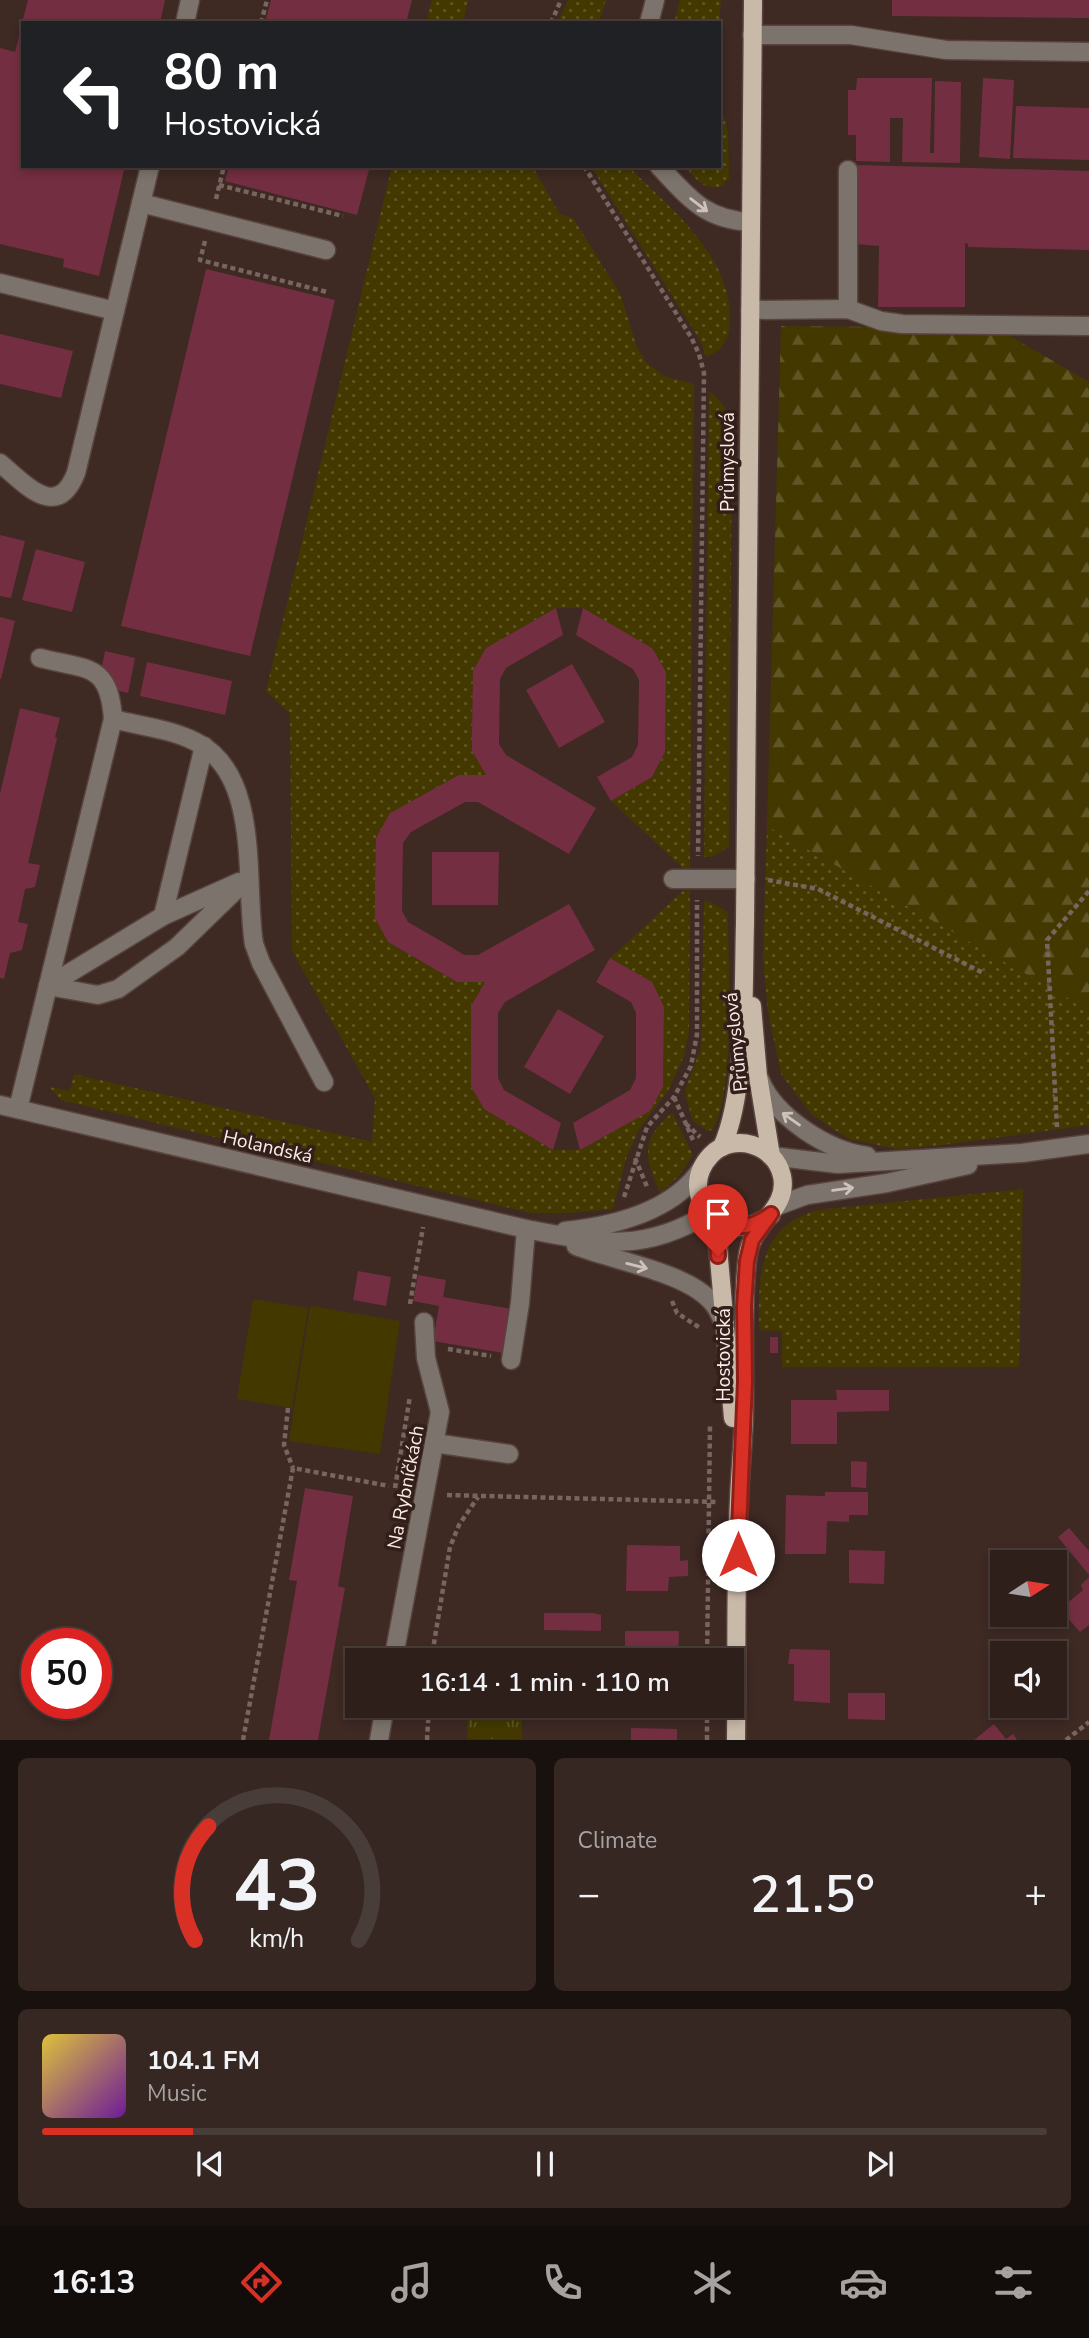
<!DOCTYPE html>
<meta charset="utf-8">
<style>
:root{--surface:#2e1f1a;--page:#362723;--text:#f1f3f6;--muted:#a7a2a2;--line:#493d39;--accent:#d93025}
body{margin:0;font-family:"Nunito Sans",sans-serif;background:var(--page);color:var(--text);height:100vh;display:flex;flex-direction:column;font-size:26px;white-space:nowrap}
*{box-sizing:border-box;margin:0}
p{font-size:23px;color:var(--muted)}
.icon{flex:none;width:38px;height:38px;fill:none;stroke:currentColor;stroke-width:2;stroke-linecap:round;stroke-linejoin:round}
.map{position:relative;height:1740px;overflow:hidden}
.sheet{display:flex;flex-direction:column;gap:18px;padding:18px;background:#19110e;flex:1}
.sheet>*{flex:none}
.banner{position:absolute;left:21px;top:21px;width:700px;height:147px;border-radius:0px;box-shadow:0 4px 10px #0003,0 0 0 2px var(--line);background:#202124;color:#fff;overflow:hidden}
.needle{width:46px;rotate:78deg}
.buttons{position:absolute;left:990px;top:1550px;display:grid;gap:14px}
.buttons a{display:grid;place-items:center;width:77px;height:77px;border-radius:0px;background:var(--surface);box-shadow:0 4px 10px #0003,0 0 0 2px var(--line);font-size:35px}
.speed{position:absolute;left:21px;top:1628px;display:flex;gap:14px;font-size:35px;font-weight:700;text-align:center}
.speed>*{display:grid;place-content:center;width:91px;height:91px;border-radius:50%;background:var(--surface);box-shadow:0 4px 10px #0003,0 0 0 2px var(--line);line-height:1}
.speed .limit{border:10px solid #d22;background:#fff;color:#111}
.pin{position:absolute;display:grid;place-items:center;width:60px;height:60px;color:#fff;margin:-72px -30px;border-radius:50% 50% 50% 0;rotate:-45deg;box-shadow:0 0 7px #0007}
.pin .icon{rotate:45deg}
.me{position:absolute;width:77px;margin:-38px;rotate:0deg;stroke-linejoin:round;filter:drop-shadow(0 0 5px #0008)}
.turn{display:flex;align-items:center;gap:24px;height:147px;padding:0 28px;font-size:32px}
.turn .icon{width:91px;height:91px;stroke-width:2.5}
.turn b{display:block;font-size:49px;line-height:60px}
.big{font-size:52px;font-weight:600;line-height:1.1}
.sheet .tile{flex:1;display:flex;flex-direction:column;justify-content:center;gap:10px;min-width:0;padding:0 24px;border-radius:10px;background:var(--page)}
.sheet .dial{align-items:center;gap:0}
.dial svg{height:182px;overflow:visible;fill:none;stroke:var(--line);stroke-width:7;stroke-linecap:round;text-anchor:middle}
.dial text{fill:var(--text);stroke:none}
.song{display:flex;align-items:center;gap:21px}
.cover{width:84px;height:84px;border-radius:10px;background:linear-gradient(135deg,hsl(50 70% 55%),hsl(280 70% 35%))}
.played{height:7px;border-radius:4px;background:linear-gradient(90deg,var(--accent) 15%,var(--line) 15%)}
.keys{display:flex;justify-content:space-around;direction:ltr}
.heat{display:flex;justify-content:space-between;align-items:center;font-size:38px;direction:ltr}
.sheet .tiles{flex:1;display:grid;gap:18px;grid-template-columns:1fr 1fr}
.tile:last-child{grid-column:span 2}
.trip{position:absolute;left:345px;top:1648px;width:399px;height:70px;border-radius:0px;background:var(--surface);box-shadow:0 4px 10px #0003,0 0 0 2px var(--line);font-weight:600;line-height:70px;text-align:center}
.tab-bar{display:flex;height:112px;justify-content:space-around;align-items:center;background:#120c0a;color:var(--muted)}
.tab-bar .icon{width:49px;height:49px}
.tab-bar .active{color:var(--accent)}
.tab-bar b{font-size:32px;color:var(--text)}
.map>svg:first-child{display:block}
.grass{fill:url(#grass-dots)}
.forest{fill:url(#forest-firs)}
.park{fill:url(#park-tufts)}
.pitch{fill:#433900}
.building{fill:#742e41}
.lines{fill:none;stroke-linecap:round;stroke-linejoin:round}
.minor-casing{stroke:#58443f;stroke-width:21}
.major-casing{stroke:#58443f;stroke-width:21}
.path{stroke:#786560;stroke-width:4.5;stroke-dasharray:5 3.5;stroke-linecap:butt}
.minor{stroke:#7c746c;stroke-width:18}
.major{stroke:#c9b9a9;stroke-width:18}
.oneway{stroke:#cfc2bd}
.route-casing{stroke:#8d1f18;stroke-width:18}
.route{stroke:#d93025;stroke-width:12}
.labels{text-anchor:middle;stroke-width:7;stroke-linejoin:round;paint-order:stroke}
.street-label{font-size:19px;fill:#fbece8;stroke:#331f19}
</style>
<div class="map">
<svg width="1089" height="1740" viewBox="0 0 1089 1740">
<defs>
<pattern id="grass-dots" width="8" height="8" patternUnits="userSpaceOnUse" patternTransform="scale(1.75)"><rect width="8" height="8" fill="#433900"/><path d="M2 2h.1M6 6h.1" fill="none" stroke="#5f5625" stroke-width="1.8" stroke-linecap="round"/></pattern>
<pattern id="forest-firs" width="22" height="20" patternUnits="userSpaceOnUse" patternTransform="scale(1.75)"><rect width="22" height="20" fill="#433900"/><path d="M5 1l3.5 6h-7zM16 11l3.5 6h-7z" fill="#5f5625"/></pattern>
<pattern id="park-tufts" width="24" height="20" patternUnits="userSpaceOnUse" patternTransform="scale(1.75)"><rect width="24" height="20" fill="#433900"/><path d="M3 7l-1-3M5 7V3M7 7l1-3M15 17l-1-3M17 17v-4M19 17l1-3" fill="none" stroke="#5f5625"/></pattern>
</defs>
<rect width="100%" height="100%" fill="#3e2923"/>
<g class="grass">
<path d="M 432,0 L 468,0 L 463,23 L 426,23 Z"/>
<path d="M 568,0 L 606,0 L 599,23 L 557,23 Z"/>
<path d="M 680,0 L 721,0 L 719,23 L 674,23 Z"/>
<path d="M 719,99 L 728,132 L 729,178 L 722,186 C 703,191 696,179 685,166 L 719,166 Z"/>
<path d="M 392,166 L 532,166 L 560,214 L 573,218 L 621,295 L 636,345 L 646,362 L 664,376 L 694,384 L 690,868 L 683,868 L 611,801 L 653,777 L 665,752 L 666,672 L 652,648 L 583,608 L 556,608 L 486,648 L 473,671 L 472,751 L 486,775 L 459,775 L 390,813 L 376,838 L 375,918 L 388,942 L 457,982 L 485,982 L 471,1006 L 471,1086 L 484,1109 L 553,1150 L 580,1150 L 650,1110 L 663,1087 L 664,1007 L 651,982 L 610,958 L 683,891 L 690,890 L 689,1031 L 684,1056 L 668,1091 L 639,1129 L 627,1156 L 613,1209 L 571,1213 L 531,1213 L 61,1100 L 49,1087 L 70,1091 L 74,1074 L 372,1142 L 375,1098 L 292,951 L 290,714 L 266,691 Z"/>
<path d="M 591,166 L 628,166 C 669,208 732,255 730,320 C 730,338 724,350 706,357 L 701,342 Z"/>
<path d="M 709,391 C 723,402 728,410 732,428 L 729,847 L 711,857 L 704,857 Z"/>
<path d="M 767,826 L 1089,1010 L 1089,1125 L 942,1145 L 897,1149 L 849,1139 L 811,1114 L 781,1074 L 768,1011 L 763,959 Z"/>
<path d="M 704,901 L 710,902 L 728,912 C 728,958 736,1097 712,1130 L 708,1131 L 693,1121 L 686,1097 L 686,1087 L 701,1048 Z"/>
<path d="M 672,1113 L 693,1155 L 679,1176 L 660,1193 C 645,1157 639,1141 672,1113 Z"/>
<path d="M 1023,1189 L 1019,1367 L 782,1367 L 782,1331 L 759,1330 C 759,1295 756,1249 787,1225 C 795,1218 807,1214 817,1210 Z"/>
</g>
<path class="forest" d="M 781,326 L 996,328 L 1089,382 L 1089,1010 L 767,826 Z"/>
<path class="park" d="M 478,1706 L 522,1706 L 522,1739 L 467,1739 L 468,1720 Z"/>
<g class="pitch">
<path d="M 253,1299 L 308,1308 L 292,1408 L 237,1399 Z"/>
<path d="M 310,1306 L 400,1321 L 380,1454 L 289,1441 Z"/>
</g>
<g class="building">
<path d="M 28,0 L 165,0 L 160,23 L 22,23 Z"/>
<path d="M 271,0 L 412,0 L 406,23 L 265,23 Z"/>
<path d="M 892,0 L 1089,0 L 1089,18 L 892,16 Z"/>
<path d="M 22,25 L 23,166 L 125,166 L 99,276 L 63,267 L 64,259 L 0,244 L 0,48 L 15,52 Z"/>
<path d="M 857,78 L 932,78 L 930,153 L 934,153 L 935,81 L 961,82 L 960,163 L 902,162 L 903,118 L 890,118 L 890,162 L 856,161 L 856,135 L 848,135 L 848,90 L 856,90 Z"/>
<path d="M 983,78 L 1014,80 L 1010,159 L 979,157 Z"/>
<path d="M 1016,106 L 1089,108 L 1089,160 L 1013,158 Z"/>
<path d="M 857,165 L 1089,171 L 1089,250 L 968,247 L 968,244 L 965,243 L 965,307 L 878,307 L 879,246 L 855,244 Z"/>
<path d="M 229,166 L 370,166 L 357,215 L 225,181 Z"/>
<path d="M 206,269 L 335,300 L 250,656 L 121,626 Z"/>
<path d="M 0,334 L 73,351 L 61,398 L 0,384 Z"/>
<path d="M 0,535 L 25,541 L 11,598 L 0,596 Z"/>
<path d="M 36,549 L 85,562 L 72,612 L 22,600 Z"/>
<path d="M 556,608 L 563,635 L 506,668 L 500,679 L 499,744 L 506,755 L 596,808 L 569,854 L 478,802 L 465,802 L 411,832 L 403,843 L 402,911 L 408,922 L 453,948 L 464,955 L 478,955 L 569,904 L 595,950 L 505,1002 L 498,1013 L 498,1078 L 504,1090 L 561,1123 L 553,1150 L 484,1109 L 471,1086 L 471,1006 L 485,982 L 457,982 L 388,942 L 375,918 L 375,884 L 376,838 L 390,813 L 459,775 L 486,775 L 472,751 L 472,731 L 473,671 L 486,648 Z"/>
<path d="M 583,608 L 652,648 L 666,672 L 665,752 L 652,777 L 611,801 L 597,777 L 632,757 L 638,745 L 639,680 L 633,669 L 576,635 Z"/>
<path d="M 0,617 L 15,621 L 1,679 L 0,679 Z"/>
<path d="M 105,651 L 135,658 L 128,693 L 98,686 Z"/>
<path d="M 147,662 L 232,681 L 225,715 L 140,696 Z"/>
<path d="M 572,664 L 605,722 L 559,748 L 526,690 Z"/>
<path d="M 20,708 L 60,718 L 55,737 L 57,738 L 28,863 L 40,865 L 35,887 L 25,889 L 18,922 L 28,924 L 22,950 L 10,953 L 4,979 L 0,978 L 0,794 Z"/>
<path d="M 432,852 L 499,852 L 498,905 L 432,905 Z"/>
<path d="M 610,958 L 652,982 L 664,1007 L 663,1087 L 650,1111 L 580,1150 L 573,1123 L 630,1090 L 636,1078 L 636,1013 L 631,1002 L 596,982 Z"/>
<path d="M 558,1009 L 604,1036 L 570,1094 L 524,1067 Z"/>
<path d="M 358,1271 L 391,1277 L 386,1306 L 353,1300 Z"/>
<path d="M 418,1275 L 446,1280 L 443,1297 L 511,1309 L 503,1353 L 433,1341 L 439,1306 L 413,1301 Z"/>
<rect x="770" y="1337" width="8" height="16"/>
<path d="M 836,1390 L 889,1390 L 889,1411 L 837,1412 L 837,1444 L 791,1444 L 791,1400 L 837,1400 Z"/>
<path d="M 851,1461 L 867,1462 L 866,1488 L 851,1487 Z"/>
<path d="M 305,1488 L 353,1496 L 338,1586 L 345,1588 L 318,1740 L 269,1740 L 297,1581 L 289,1580 Z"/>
<path d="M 825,1492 L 868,1492 L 868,1515 L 849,1515 L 849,1522 L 827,1521 L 826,1554 L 785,1554 L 786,1495 L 825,1496 Z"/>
<path d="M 1069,1528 L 1089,1551 L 1089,1575 L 1058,1537 Z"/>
<path d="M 627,1545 L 680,1546 L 680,1561 L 688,1560 L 688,1576 L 669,1577 L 668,1591 L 626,1591 Z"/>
<path d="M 849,1550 L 885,1551 L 884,1584 L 849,1583 Z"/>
<path d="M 1089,1577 L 1089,1625 L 1080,1632 L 1060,1609 L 1083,1590 L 1081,1585 Z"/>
<path d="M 544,1613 L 593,1613 L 601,1615 L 601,1631 L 544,1630 Z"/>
<path d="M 625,1631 L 679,1631 L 678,1661 L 625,1661 Z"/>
<path d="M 1050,1645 L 1065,1664 L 1055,1672 L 1055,1654 L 1040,1654 Z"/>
<path d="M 790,1649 L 830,1650 L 830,1703 L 794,1701 L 794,1664 L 788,1664 Z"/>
<path d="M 848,1693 L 885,1693 L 885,1720 L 848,1719 Z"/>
<path d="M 572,1706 L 605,1706 L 605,1718 L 572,1717 Z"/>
<path d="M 994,1724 L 1006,1739 L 1013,1734 L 1017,1740 L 974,1740 Z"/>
<path d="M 631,1728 L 677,1729 L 677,1740 L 631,1740 Z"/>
</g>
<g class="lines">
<defs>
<g id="minor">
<path d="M 185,23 L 190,0"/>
<path d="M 649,23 L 655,0"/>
<path d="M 752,35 L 851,35 L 946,50 L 1089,52"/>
<path d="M 659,166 C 689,198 704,219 750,222"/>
<path d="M 141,203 L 326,250"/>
<path d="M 0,283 L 115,311 L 76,473 C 57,521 26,485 0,463"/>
<path d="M 848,309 L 848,170"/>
<path d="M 750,310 L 848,309 L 881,321 L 902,324 L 1089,326"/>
<path d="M 115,311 L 150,166"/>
<path d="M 40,658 C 88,670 109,663 113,719"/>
<path d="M 673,879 L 746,879"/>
<path d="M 163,916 L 204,746"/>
<path d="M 48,986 L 98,995 L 118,989 L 177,947 L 248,878"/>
<path d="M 48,986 L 163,916 L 239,882"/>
<path d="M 760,1080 C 775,1117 828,1151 867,1156"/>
<path d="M 0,1105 L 526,1229 C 598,1243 643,1254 709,1213"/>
<path d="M 18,1109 L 113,719 C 140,726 171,729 196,742 C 262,775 244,883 254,944 L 261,963 L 324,1082"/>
<path d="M 771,1156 L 838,1164 L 1022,1153 L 1089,1144"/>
<path d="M 777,1206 L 807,1195 L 887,1183 L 968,1165"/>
<path d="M 565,1231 C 613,1226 673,1212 702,1168"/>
<path d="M 576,1246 C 614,1261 685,1272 711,1301 C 718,1308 721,1316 724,1325"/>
<path d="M 511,1360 L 520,1303 L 526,1229"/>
<path d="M 434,1443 L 509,1454"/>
<path d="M 393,1661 L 440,1412 L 426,1358 L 424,1322"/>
<path d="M 379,1740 L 385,1706"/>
</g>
<g id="major">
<path d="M 752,1006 L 758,1076 L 771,1156"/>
<path d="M 722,1147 C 747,1091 743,987 745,924 L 753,0"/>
<path d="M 711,1216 L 717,1236 L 733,1418"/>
<path d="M 736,1740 C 737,1660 735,1580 739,1500 C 740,1472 743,1444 744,1415 C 745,1368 742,1320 746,1272 C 747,1262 747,1251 752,1241 C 762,1218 788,1204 782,1176 C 775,1144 733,1132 711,1155 C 673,1195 726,1250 771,1215"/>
</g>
</defs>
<use href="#minor" class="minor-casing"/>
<use href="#major" class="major-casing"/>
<g class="path">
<path d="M 261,23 L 267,0"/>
<path d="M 551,23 L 561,0"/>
<path d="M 584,166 L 691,337 L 699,354 L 704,373 L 698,856"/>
<path d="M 219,185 L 343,216"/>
<path d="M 216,199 L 224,166"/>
<path d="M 205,241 L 200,260 L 327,292"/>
<path d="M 768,880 L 818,889 L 985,974"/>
<path d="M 674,1097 L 686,1124"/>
<path d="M 1057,1127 L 1047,940 L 1089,891"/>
<path d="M 693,1140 L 686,1124 L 700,1137"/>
<path d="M 635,1158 L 648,1189"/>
<path d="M 624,1197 L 647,1127 L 674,1097 L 691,1066 L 697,1034 L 697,900"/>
<path d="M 672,1301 L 677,1313 L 700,1328"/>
<path d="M 410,1304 L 423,1227"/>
<path d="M 448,1349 L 491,1356"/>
<path d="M 288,1408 L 284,1445 L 293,1468"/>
<path d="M 395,1488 L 410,1396"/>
<path d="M 447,1495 L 718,1502"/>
<path d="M 431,1661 L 450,1547 L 459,1525 L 478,1497"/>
<path d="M 707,1661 L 710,1424"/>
<path d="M 243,1740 L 293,1468 L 389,1486"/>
<path d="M 427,1740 L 429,1706"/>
<path d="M 707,1740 L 707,1706"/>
<path d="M 1066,1740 L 1089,1722"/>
</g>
<use href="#minor" class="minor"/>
<use href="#major" class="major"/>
</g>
<defs><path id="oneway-shaft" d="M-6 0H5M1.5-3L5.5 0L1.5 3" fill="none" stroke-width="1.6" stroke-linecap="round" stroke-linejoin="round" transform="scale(1.75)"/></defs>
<g class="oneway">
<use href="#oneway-shaft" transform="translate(699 205) rotate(37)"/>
<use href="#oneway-shaft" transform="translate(791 1119) rotate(-145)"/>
<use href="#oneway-shaft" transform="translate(843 1189) rotate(-8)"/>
<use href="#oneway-shaft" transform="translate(637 1266) rotate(14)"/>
</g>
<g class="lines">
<defs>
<path id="route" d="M 718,1256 L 717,1236 L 712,1216 C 732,1230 751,1230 771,1214 L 752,1240 L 747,1261 L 744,1307 L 745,1381 L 738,1555"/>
</defs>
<use href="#route" class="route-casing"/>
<use href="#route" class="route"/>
</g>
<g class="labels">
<g class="street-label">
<text transform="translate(727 462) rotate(-90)" y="7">Průmyslová</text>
<text transform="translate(735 1042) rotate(-96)" y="7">Průmyslová</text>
<text transform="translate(268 1146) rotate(13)" y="7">Holandská</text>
<text transform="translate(723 1355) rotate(-90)" y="7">Hostovická</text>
<text transform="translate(405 1487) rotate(-79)" y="7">Na Rybníčkách</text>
</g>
</g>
</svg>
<div class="buttons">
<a><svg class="needle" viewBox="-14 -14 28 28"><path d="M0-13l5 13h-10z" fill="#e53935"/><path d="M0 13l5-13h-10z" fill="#a7a2a2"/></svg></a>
<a><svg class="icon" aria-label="sound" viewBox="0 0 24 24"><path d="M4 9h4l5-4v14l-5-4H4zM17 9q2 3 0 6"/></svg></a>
</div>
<div class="speed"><div class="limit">50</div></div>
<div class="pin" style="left:718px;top:1256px;background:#d93025"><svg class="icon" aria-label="arrive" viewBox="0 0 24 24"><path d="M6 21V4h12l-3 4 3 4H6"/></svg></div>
<svg class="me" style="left:738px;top:1555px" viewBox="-20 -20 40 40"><circle r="19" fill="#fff"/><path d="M0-13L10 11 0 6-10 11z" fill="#d93025"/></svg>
<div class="trip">16:14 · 1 min · 110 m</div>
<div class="banner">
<div class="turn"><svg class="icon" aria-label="left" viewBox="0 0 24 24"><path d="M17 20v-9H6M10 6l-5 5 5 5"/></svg><div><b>80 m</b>Hostovická</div></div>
</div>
</div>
<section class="sheet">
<div class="tiles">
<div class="tile dial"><svg viewBox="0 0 100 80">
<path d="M14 69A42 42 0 1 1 86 69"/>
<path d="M14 69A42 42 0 0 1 20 19" stroke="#d93025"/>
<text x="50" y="56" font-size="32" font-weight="700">43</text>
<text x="50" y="72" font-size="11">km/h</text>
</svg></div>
<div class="tile"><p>Climate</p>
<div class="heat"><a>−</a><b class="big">21.5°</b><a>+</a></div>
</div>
<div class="tile">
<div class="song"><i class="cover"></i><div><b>104.1 FM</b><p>Music</p></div></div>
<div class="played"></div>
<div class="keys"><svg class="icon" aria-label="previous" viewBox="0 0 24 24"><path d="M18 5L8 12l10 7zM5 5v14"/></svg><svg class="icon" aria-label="pause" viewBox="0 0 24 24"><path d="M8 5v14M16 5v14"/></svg><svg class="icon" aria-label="next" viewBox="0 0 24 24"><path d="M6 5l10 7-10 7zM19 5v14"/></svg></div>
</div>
</div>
</section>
<nav class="tab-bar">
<b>16:13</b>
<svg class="icon active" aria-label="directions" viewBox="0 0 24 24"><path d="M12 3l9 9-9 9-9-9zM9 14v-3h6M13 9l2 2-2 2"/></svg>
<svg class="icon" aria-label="music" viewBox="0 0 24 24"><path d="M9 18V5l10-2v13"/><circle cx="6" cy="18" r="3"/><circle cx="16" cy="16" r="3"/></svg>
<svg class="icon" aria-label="phone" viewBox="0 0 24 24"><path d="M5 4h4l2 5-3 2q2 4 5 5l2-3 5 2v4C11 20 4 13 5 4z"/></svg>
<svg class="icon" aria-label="climate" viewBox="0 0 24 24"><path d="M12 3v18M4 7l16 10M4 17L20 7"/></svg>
<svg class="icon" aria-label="car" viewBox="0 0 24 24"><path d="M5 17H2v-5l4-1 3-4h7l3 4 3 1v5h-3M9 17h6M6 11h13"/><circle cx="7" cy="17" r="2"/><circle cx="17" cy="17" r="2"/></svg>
<svg class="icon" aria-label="filters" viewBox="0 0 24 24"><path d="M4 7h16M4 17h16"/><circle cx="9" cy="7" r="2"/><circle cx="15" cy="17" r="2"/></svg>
</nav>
